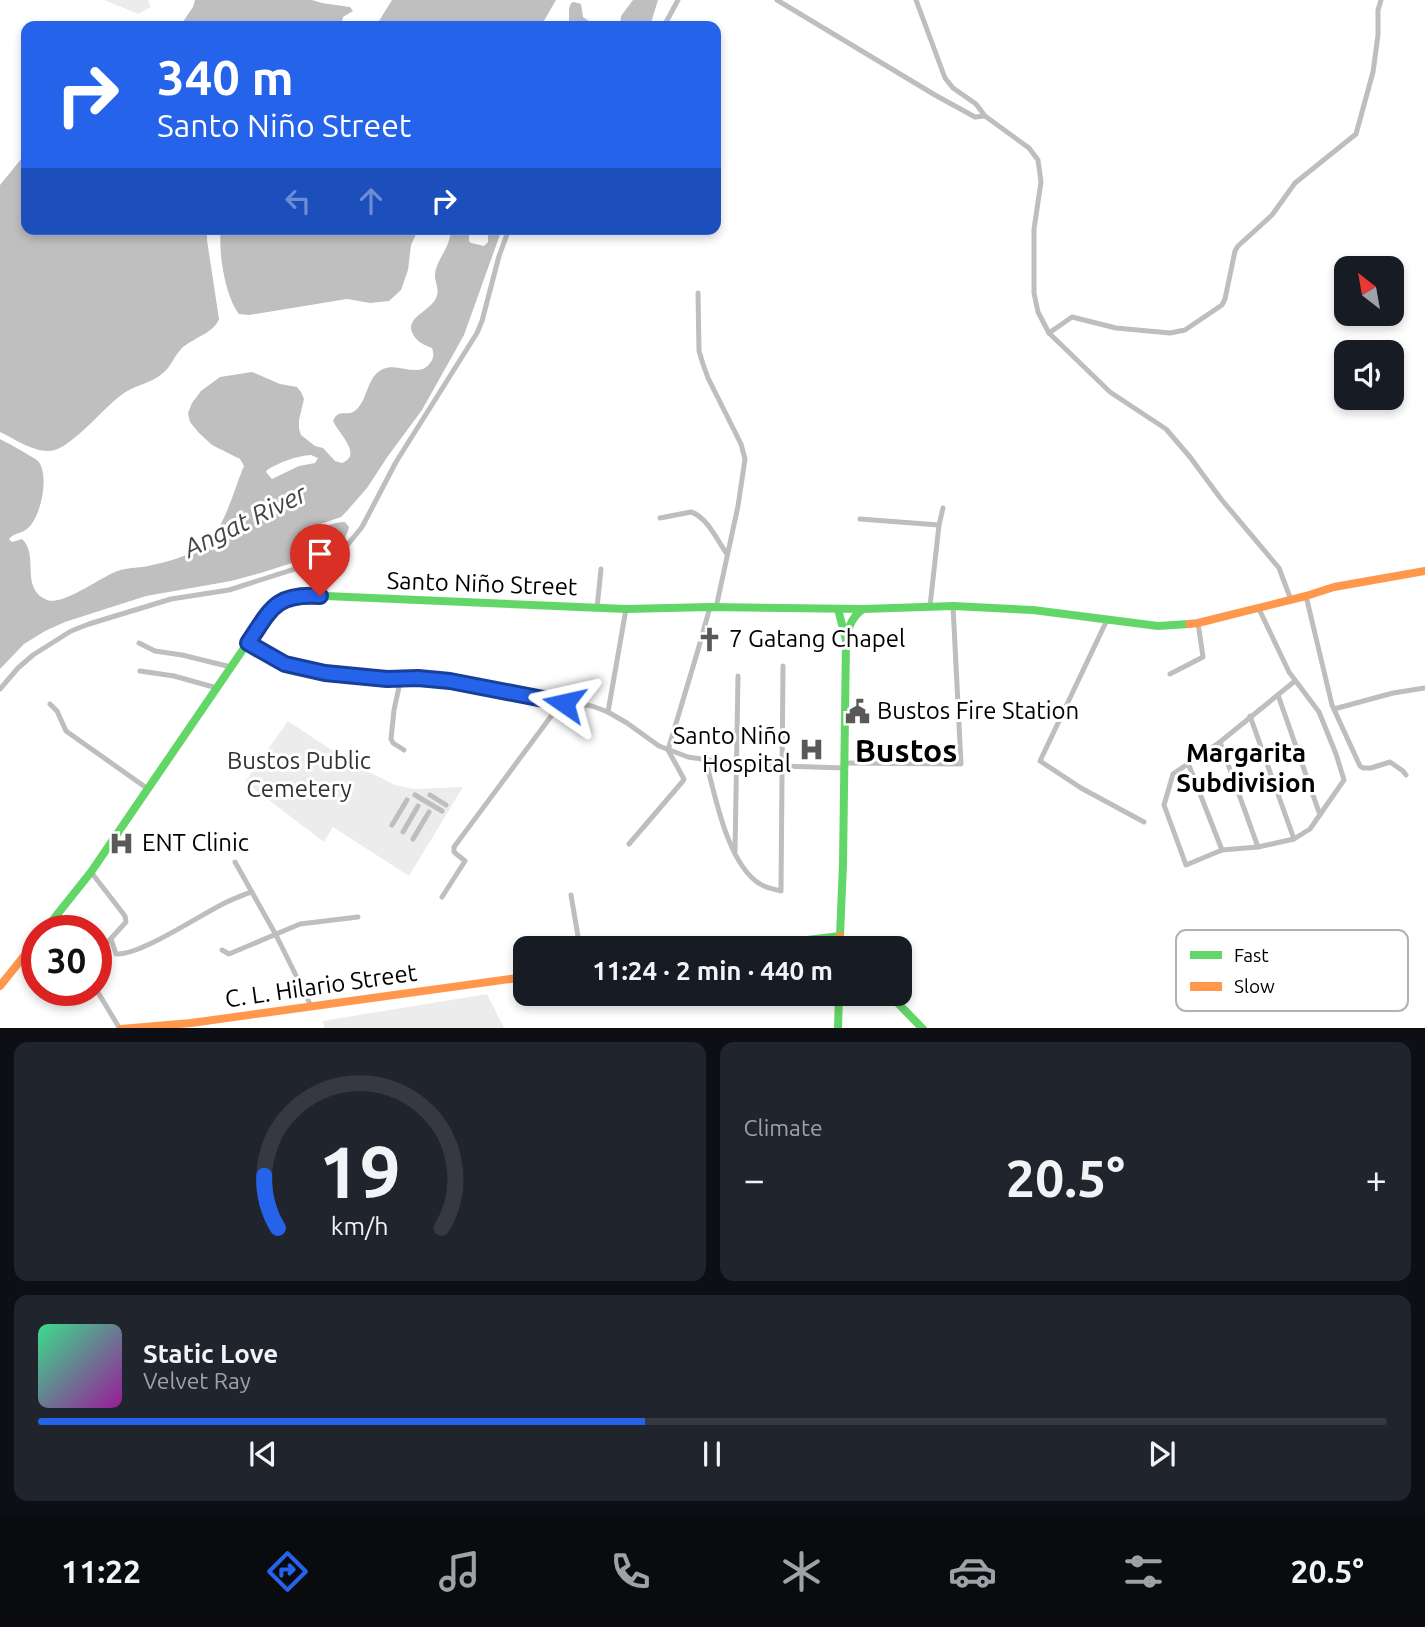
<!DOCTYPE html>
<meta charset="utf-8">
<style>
:root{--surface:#171b24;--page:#20242c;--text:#f1f3f6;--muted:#9ea1a6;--line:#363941;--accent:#2563eb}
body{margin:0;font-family:Ubuntu,sans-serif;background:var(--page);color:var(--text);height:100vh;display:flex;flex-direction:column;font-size:26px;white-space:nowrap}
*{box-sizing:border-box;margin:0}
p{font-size:23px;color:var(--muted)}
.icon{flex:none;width:38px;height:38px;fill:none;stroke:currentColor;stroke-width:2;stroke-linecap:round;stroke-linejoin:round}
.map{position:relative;height:1028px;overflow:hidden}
.panel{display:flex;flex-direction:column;gap:14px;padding:14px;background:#0d0f14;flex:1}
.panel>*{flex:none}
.top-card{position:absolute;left:21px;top:21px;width:700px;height:214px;border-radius:14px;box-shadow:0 4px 10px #0003;background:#2563eb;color:#fff;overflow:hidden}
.needle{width:46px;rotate:329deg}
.controls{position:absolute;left:1334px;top:256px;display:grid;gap:14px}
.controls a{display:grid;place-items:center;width:70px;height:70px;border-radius:14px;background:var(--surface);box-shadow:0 4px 10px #0003;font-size:35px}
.speed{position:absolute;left:21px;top:915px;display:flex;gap:14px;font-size:35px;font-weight:700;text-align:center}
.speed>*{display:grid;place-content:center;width:91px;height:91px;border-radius:50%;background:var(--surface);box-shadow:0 4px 10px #0003;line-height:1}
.speed .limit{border:10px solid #d22;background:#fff;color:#111}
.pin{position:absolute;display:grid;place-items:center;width:60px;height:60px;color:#fff;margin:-72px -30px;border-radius:50% 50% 50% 0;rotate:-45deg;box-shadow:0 0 7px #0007}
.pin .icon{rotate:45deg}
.me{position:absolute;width:77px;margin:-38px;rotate:281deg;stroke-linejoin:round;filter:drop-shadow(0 0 5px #0008)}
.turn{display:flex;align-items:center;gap:24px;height:147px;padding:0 21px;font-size:32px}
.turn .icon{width:91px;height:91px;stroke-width:2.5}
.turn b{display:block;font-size:49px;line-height:60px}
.lanes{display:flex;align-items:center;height:66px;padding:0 21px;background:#0003;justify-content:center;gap:35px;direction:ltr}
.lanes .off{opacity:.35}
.big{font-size:52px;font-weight:700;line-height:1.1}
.panel .card{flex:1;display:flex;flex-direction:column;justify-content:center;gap:10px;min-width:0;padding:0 24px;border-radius:14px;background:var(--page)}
.panel .dial{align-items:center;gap:0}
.dial svg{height:182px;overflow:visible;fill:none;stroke:var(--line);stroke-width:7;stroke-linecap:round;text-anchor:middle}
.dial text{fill:var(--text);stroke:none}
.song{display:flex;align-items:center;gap:21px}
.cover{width:84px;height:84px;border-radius:10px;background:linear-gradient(135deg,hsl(150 70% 55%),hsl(300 70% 35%))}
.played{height:7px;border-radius:4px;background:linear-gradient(90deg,var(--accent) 45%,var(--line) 45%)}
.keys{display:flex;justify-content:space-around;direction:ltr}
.heat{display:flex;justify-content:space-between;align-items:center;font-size:38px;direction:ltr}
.panel .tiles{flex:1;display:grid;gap:14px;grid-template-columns:1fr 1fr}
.card:last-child{grid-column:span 2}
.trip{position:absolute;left:513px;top:936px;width:399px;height:70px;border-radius:14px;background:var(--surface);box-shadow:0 4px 10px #0003;font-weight:700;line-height:70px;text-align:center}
.tabs{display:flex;height:112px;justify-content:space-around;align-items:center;background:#090b0e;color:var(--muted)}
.tabs .icon{width:49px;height:49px}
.tabs .selected{color:var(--accent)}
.tabs b{font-size:32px;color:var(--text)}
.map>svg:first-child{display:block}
.green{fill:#ececec}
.water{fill:#bfbfbf;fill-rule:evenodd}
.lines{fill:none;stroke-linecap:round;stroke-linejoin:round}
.street{stroke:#bebebe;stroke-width:5}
.fast{stroke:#63d668;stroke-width:8}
.slow{stroke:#ff974d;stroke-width:8}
.route-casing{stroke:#184099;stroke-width:18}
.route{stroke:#2563eb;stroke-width:12}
.labels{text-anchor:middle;stroke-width:6;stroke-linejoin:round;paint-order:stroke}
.street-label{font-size:24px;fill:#000;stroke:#fff}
.poi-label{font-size:24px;fill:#000;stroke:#fff;text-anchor:start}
.park-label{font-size:24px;fill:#333;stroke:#fff}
.water-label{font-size:26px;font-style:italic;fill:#444;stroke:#fff}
.neighbourhood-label{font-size:26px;font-weight:bold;fill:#000;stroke:#fff}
.district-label{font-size:32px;font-weight:bold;fill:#000;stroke:#fff}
.key{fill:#fff;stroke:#b2b2b2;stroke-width:2}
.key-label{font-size:19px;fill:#000}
</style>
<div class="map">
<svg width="1425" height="1029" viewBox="0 0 1425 1029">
<rect width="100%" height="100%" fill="#fff"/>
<g class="green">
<path d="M 104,0 L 148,0 L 151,7 L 138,14 Z"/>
<path d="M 288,721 L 351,763 L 395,785 L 414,789 L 463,787 L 409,876 L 333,827 L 324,842 L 245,782 Z"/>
<path d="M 487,994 L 504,1028 L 325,1029 L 322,1021 Z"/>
</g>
<g class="water">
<path d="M 195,0 L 312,0 L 322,3 L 350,7 L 353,11 L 343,17 L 342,21 L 349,26 L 180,26 L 193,7 Z"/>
<path d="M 392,0 L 556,0 L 541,26 L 379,26 L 379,21 Z"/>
<path d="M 633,0 L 658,0 L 650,26 L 620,26 L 621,16 Z"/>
<path d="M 574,2 L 581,4 L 583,17 L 592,23 L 601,24 L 604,26 L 569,26 L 569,9 L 571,3 Z"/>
<path d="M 26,153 L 26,229 L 207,229 L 207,240 L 219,319 C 214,333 193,338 182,348 C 174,356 171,367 163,373 C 151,384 133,385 120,396 C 103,409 74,444 55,450 C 37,455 15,439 0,432 L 0,185 Z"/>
<path d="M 221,229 L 450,229 L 439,234 L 418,230 L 411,245 L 408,270 L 401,290 L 389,301 L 370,303 L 347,299 L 249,315 L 239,314 C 225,296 218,252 221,229 Z"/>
<path d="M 451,229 L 473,229 L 469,234 L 469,241 L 471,243 L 484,246 L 488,242 L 488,229 L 502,229 L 464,335 L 422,410 L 388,456 L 367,488 L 346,512 L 341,517 L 306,529 L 306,532 C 319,530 332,522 345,522 L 349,527 L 348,531 L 345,537 L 336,546 L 323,553 L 264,572 L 231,581 L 146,596 L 65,622 L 45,631 L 24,644 L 0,669 L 0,439 C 6,442 35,458 38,461 C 50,475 41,517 28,528 C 22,534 15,532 9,539 L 12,542 L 22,539 C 40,556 19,588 47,600 C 62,606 100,578 115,572 C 124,568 133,568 142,567 C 160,564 193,556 207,543 C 225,527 234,489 244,466 L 240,459 L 212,445 L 199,433 L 190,422 L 188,413 L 192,403 L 201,391 L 220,377 L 252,372 L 280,384 L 297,387 L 301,392 L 304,399 L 299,420 L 299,429 L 301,435 L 315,446 L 323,448 L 335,461 L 342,463 C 363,455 339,434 333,421 C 339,407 347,418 356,410 C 369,398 366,377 383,369 C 398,362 419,379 430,363 C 434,358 434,354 432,348 C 424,345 419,343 414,336 C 402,318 430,312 436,298 C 440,290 435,283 435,276 C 435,263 446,252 449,240 C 450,237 451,233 451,229 ZM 311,455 L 318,458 L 315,463 L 299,466 L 272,479 L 266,472 L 267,470 C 280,462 296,456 311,455 Z"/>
</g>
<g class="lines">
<g class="street">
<path d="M 777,0 L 935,95 L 975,117 L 985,116"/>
<path d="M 916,0 L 945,78 L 953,88 L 976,104 L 985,116 L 1029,148 L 1038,160 L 1041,182 L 1034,229 L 1034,293 L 1038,312 L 1049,333 L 1110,392 L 1166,429 L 1190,457 L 1221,499 L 1279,568 L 1291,600"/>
<path d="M 664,26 L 678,0"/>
<path d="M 698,293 L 699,351 L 703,364 L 708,378 L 741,444 L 745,459 L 738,506 L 716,608"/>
<path d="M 1049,333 L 1072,317 L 1116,328 L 1170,333 L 1185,330 L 1222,305 L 1225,299 L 1235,251 L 1238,246 L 1272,215 L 1295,183 L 1356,134 L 1373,72 L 1378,35 L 1378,10 L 1381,0"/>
<path d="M 660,518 L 691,512 C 707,517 717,540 727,554"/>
<path d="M 860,519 L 939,525"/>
<path d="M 1306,596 L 1332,705 L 1360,766 L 1363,768 L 1371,768 L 1390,762 L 1403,771 L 1406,775"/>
<path d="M 930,606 L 939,525 L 943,508"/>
<path d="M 597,608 L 601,569"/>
<path d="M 1259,609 L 1289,672 L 1319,712 L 1336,754 L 1344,780 L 1310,829 L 1294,839 L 1258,847 L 1222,850 L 1186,865 L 1164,805 L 1173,774 L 1220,742 L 1295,681"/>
<path d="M 1107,620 L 1040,761 L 1081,788 L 1144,822"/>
<path d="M 139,643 L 155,651 L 182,655 L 231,667"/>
<path d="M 248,643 L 285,664 L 325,673 L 387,679 L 417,678 L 450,681 L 513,694 L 592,706 L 608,712 L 627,723 L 659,746 L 688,757 L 728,763 L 782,766 L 845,768"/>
<path d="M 140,671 L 174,676 L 217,688"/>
<path d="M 1170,674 L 1203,657 L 1198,623"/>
<path d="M 401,678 L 394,710 L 391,739 L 393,743 L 404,750"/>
<path d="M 0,689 L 18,668 L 33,655 L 71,631 L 89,624 L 171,599 L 229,590 L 329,558 L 339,553 L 345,548 L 362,527 L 396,462 L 477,333 L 482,321 L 499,256 L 509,229"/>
<path d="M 1278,695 L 1320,815"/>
<path d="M 50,704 L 57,711 L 66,731 L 148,789"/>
<path d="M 1334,709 L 1393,693 L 1425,688"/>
<path d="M 608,712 L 626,609"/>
<path d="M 1250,716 L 1294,839"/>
<path d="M 1220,742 L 1258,847"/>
<path d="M 705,758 C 715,794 727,864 760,884 C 766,888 774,889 781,891 L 783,666"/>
<path d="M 845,763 L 961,764 L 953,606"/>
<path d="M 1188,763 L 1222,850"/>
<path d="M 415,795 L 442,811"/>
<path d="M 430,795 L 446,805"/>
<path d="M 392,825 L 407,800"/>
<path d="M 403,832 L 418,806"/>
<path d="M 413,839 L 429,812"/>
<path d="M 629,844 L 683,781 L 684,779 L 668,750 L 698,650 L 710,607"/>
<path d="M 735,851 L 738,676"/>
<path d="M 235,862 L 276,935 L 311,1006"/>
<path d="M 91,872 L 125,916 L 126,922 L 96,955"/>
<path d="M 571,895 L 580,948"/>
<path d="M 442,897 L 465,861 L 454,852 L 454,847 L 552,715 L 564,703"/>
<path d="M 111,939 L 116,954 C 139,956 197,917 221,905 C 230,900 241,896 251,892"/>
<path d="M 222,950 L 229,954 L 300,924 L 358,917"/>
<path d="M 96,989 L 120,1029"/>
</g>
<g class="fast">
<path d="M 838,609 L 846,640"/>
<path d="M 44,931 L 91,872 L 270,610 L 285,600 L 303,595 L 626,609 L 710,607 L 863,609"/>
<path d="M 742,948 L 840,936 L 843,864 L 846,641 C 848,627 852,617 863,609 L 953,606 L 1033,610 L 1158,626 L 1189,624"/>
<path d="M 889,994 L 923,1029"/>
<path d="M 838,1029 L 839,994"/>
</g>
<g class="slow">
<path d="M 1189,624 L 1198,623 L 1306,596 L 1334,587 L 1425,571"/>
<path d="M 840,936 L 840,948"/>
<path d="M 0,986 L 37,940"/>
<path d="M 121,1029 L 191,1023 L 525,977"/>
</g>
</g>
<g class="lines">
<defs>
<path id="route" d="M 320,596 C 275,593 271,609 248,643 L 285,664 L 325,673 L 387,679 L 418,678 L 450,681 L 564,703"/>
</defs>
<use href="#route" class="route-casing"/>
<use href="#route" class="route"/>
</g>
<defs>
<symbol id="church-bare" viewBox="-9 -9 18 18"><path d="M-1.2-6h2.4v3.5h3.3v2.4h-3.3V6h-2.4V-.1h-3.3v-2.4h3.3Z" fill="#595959" stroke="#fff" stroke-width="2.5" paint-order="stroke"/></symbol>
<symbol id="civic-bare" viewBox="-9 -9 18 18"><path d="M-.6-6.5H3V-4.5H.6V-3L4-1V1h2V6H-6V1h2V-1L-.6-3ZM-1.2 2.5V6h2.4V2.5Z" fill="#595959" stroke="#fff" stroke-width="2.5" paint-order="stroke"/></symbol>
<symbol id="hospital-bare" viewBox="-9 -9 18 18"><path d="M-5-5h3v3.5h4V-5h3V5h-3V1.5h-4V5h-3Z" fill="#595959" stroke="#fff" stroke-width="2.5" paint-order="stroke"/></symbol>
</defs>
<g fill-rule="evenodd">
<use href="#church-bare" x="692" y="622" width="35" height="35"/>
<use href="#civic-bare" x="840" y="694" width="35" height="35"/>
<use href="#hospital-bare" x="794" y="732" width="35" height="35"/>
<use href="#hospital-bare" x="104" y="826" width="35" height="35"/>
</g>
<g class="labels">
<g class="street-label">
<text transform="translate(482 584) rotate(2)" y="8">Santo Niño Street</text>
<text transform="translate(321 986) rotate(-8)" y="8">C. L. Hilario Street</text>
</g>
<g class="poi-label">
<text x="729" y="647">7 Gatang Chapel</text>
<text x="877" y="719">Bustos Fire Station</text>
<text x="791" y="744" text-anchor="end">Santo Niño<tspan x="791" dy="28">Hospital</tspan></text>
<text x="142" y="851">ENT Clinic</text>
</g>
<g class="park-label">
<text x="299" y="769">Bustos Public<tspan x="299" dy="28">Cemetery</tspan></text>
</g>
<g class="water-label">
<text transform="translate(245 521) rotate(-26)" y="9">Angat River</text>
</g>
<g class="neighbourhood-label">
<text x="1246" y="762">Margarita<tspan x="1246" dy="30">Subdivision</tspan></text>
</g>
<g class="district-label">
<text x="906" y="762">Bustos</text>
</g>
</g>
<rect x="1176" y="930" width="232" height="81" rx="10" class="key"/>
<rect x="1190" y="951" width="32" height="8" fill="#63d668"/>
<rect x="1190" y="982" width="32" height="9" fill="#ff974d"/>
<g class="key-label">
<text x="1234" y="962">Fast</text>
<text x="1234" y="993">Slow</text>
</g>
</svg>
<div class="controls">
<a><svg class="needle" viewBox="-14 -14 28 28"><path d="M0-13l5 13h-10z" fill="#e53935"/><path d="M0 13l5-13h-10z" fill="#9ea1a6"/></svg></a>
<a><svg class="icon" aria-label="sound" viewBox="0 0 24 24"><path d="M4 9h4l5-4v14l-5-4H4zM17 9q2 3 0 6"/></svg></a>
</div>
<div class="speed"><div class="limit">30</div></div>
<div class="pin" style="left:320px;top:596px;background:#d93025"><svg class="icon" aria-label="arrive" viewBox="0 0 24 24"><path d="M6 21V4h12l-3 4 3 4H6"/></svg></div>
<svg class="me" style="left:564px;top:703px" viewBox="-20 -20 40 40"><path d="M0-17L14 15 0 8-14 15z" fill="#2563eb" stroke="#fff" stroke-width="4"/></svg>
<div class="trip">11:24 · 2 min · 440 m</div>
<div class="top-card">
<div class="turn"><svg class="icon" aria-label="right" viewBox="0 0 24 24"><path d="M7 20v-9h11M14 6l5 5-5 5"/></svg><div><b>340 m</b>Santo Niño Street</div></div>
<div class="lanes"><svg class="icon off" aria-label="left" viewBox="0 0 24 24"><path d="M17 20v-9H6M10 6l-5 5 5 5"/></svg><svg class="icon off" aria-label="ahead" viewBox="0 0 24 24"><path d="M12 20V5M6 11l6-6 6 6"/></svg><svg class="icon" aria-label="right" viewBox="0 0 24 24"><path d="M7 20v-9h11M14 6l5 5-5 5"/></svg></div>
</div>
</div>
<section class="panel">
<div class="tiles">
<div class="card dial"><svg viewBox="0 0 100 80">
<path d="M14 69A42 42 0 1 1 86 69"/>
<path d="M14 69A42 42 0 0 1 8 46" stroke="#2563eb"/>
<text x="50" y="56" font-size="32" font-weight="700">19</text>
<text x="50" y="72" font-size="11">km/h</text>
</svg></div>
<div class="card"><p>Climate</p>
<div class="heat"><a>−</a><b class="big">20.5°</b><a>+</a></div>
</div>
<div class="card">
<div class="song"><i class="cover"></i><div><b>Static Love</b><p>Velvet Ray</p></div></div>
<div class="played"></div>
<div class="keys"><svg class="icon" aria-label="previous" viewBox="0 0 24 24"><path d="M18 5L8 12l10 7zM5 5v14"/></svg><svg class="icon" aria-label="pause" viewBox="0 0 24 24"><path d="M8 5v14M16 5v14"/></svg><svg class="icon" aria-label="next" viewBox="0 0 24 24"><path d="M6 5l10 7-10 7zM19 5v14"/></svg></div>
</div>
</div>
</section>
<nav class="tabs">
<b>11:22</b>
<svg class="icon selected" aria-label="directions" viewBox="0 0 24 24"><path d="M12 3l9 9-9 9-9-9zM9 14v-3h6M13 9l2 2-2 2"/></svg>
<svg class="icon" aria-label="music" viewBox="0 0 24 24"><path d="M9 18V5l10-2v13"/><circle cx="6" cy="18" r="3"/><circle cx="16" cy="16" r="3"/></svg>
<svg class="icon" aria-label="phone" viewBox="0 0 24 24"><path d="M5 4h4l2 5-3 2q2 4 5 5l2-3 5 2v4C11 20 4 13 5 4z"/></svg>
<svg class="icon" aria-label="climate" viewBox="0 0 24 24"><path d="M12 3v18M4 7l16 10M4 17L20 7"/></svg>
<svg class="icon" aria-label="car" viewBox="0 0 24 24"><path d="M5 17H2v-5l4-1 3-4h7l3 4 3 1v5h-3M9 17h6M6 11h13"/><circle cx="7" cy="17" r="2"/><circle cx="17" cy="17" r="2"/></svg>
<svg class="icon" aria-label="filters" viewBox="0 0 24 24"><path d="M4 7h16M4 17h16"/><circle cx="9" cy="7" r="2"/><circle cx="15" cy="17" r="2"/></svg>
<b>20.5°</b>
</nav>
